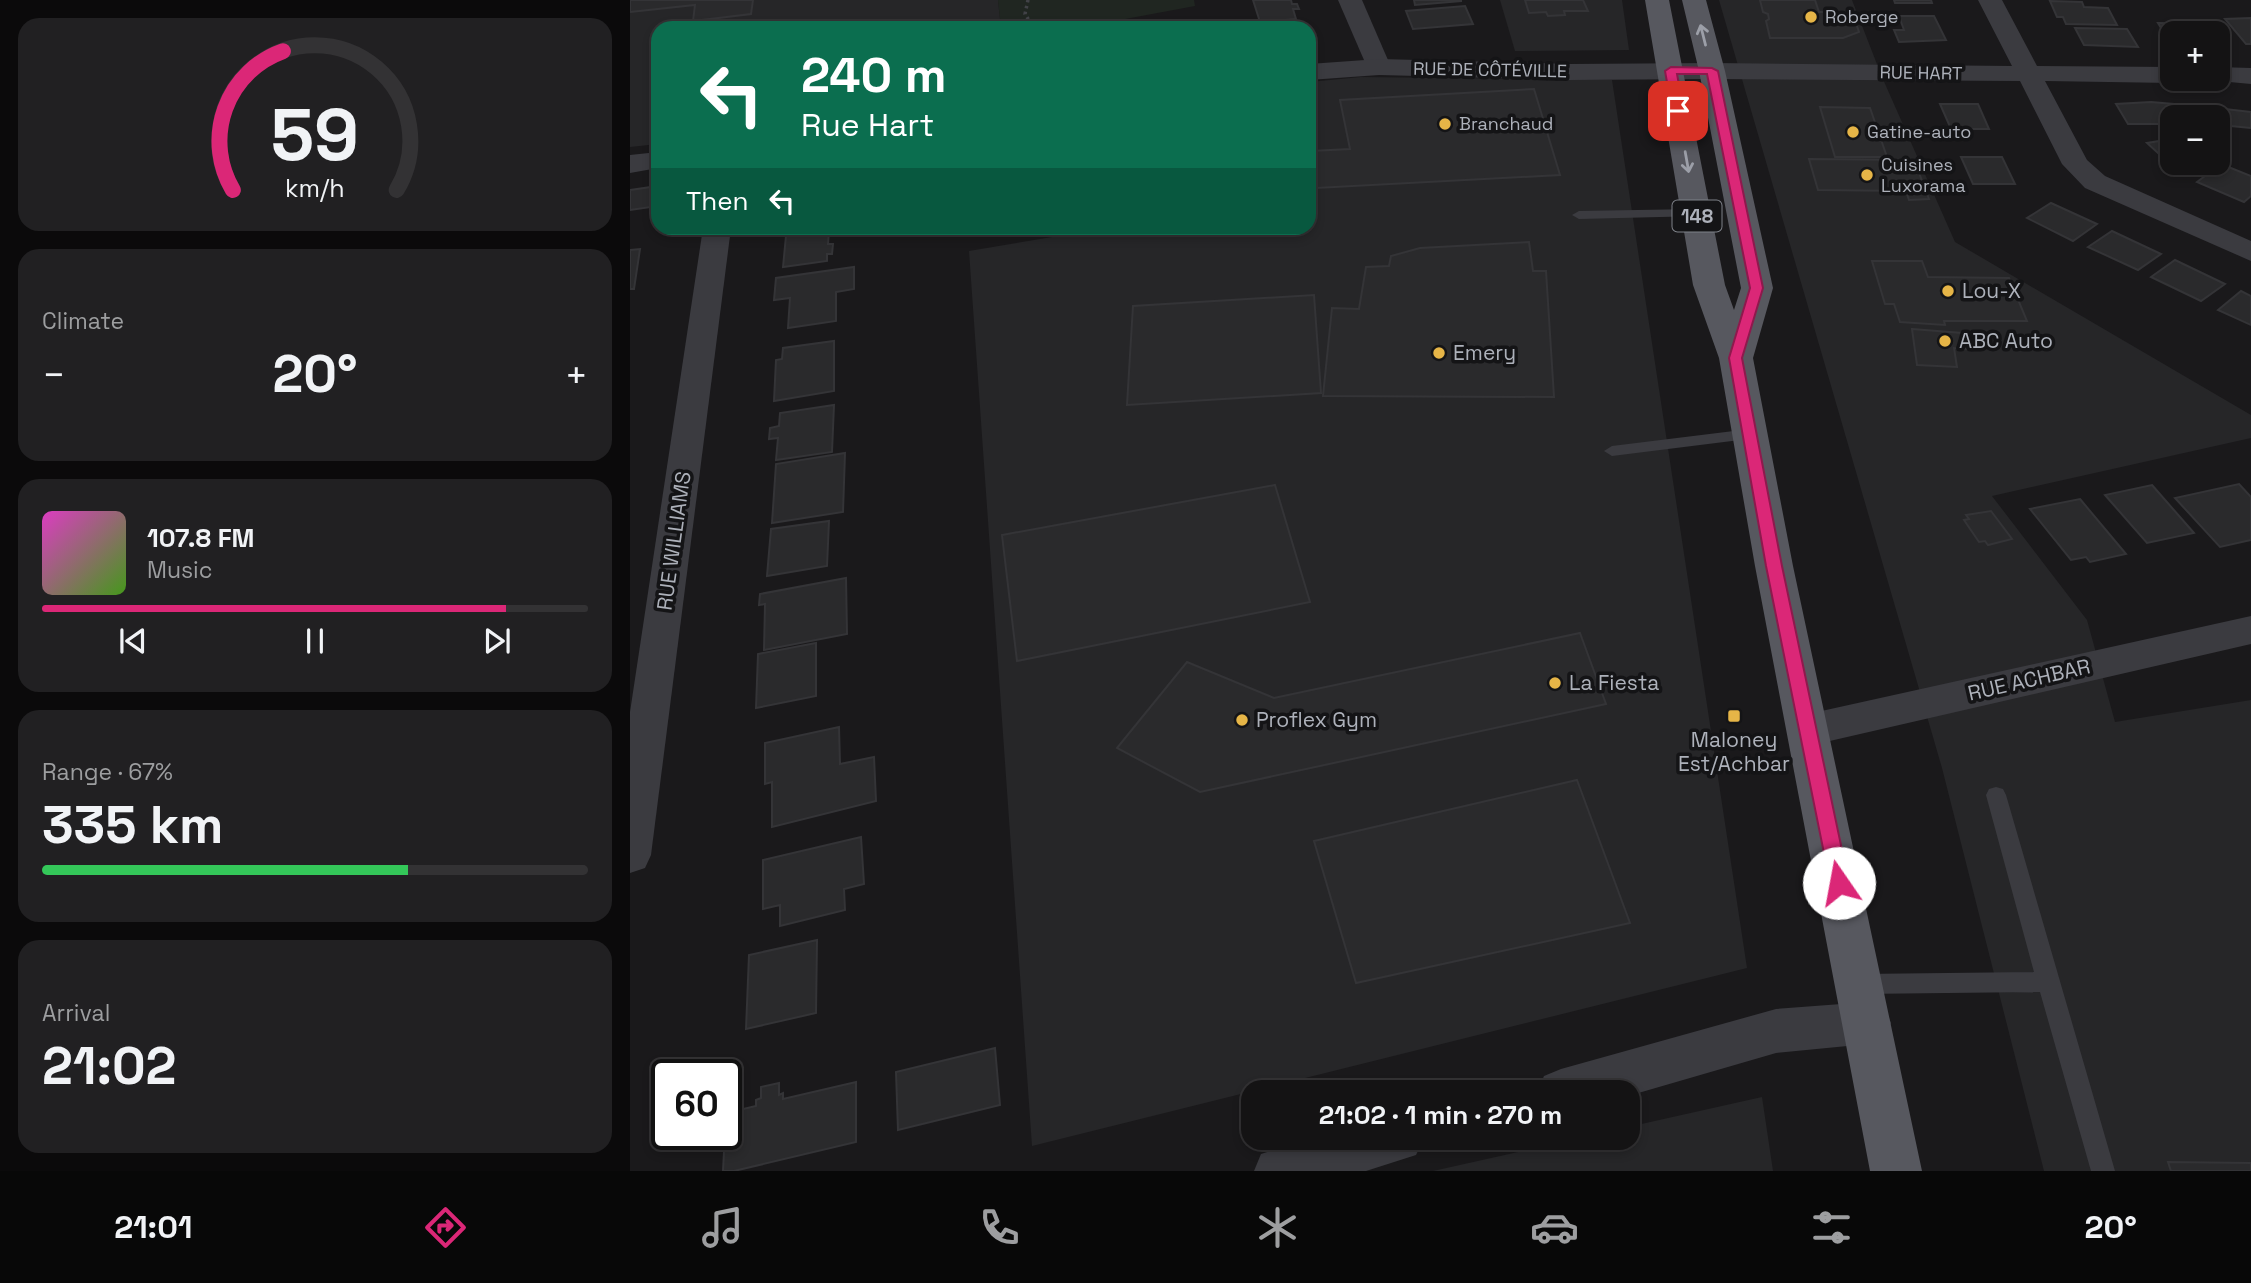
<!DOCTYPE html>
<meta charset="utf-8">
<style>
:root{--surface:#141314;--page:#212022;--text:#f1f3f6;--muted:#9d9ea0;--line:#333234;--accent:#db2777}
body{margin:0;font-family:"Space Grotesk",sans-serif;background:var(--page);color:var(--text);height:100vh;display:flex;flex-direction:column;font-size:26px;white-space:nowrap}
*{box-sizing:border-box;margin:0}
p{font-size:23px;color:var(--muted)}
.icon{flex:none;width:38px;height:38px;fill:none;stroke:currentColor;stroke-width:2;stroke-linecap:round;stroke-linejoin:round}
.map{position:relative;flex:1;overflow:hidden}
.panel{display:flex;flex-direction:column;gap:18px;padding:18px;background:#0b0a0b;width:630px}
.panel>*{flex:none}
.top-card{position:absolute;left:21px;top:21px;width:665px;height:214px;border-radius:21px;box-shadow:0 4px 10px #0003,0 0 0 2px var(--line);background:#0b6e4f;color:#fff;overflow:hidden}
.fabs{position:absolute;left:1530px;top:21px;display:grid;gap:14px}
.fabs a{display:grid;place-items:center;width:70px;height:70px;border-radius:14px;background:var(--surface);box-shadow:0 4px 10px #0003,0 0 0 2px var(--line);font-size:35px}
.speed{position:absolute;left:21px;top:1059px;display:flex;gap:14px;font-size:35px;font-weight:700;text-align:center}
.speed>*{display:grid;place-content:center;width:91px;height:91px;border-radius:50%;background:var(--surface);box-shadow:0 4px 10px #0003,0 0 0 2px var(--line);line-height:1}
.speed .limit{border:4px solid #111;border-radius:10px;background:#fff;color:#111}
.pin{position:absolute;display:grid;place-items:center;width:60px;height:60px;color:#fff;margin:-30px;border-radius:14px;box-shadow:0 4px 10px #0006}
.me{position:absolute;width:77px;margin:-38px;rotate:348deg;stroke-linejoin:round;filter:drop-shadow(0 0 5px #0008)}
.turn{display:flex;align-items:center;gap:24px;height:147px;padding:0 35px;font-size:32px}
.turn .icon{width:91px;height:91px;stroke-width:2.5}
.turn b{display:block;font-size:49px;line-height:60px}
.then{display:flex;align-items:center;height:66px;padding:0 35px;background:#0003;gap:14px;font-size:26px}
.big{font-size:52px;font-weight:700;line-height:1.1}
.panel .widget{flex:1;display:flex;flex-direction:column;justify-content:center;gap:10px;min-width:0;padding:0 24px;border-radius:21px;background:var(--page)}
.panel .dial{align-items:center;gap:0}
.dial svg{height:182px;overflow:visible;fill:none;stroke:var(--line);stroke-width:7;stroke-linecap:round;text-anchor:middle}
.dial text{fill:var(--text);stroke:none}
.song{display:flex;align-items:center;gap:21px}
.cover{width:84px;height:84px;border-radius:10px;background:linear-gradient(135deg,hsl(310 70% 55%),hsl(100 70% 35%))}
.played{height:7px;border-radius:4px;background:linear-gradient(90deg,var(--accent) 85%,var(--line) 85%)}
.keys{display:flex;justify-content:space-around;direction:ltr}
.heat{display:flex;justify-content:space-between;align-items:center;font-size:38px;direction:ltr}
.charge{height:10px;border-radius:5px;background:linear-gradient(90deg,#34c759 67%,var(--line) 0)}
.trip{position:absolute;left:611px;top:1080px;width:399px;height:70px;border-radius:21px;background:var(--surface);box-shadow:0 4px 10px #0003,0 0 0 2px var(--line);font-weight:700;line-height:70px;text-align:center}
.tab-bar{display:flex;height:112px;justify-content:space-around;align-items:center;background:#080808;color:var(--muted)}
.tab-bar .icon{width:49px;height:49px}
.tab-bar .current{color:var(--accent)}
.tab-bar b{font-size:32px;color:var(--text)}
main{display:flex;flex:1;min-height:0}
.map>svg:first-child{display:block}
.built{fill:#262628}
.green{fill:#202621}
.building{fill:#2a2a2c;stroke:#343437;stroke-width:2}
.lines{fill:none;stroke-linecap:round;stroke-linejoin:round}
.path{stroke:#414247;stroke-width:3.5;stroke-dasharray:2.5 3.5;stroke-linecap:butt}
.service{fill:#3b3b40;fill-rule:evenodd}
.minor{fill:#3b3b40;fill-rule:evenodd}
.tertiary{fill:#3b3b40;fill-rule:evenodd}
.primary{fill:#57585f;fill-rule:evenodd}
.oneway{stroke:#9c9fa8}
.route{fill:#db2777;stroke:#8e194d;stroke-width:2}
.poi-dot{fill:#e6b547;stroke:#141416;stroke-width:2.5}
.labels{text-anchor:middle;stroke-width:7;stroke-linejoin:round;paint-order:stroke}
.far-poi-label{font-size:18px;fill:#adb1ba;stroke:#141416;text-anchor:start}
.far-street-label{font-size:18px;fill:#adb1ba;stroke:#141416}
.shield{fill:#141416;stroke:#7f8289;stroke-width:2}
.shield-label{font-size:19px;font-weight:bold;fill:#adb1ba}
.poi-label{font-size:21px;fill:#adb1ba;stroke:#141416;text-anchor:start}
.street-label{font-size:21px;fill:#adb1ba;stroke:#141416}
</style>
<main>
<section class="panel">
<div class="widget dial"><svg viewBox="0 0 100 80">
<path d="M14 69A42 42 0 1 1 86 69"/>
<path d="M14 69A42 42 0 0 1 36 8" stroke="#db2777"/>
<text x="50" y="56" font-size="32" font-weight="700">59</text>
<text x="50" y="72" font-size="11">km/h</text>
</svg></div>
<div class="widget"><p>Climate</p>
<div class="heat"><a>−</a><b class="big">20°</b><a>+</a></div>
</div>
<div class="widget">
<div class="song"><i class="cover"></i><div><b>107.8 FM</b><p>Music</p></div></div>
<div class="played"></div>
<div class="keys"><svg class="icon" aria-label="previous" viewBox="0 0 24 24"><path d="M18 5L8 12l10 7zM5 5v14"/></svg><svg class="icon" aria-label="pause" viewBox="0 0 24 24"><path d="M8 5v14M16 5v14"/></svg><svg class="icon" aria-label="next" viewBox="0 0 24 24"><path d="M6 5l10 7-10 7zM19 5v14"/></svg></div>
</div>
<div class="widget"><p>Range · 67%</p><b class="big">335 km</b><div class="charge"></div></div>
<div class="widget"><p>Arrival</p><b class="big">21:02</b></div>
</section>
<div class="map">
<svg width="1621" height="1171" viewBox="0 0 1621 1171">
<rect width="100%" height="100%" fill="#1a191b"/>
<g class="built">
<path d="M 0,0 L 368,0 L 371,28 L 28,28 L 28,144 L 0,147 Z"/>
<path d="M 870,0 L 992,0 L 999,50 L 885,51 Z"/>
<path d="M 1089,0 L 1222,0 L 1252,77 L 1325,242 L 1621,415 L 1621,438 L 1362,496 L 1457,620 L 1485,722 L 1621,700 L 1621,1171 L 1414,1171 L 1312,768 Z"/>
<path d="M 731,77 L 982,80 L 1117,968 L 402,1146 L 339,251 L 476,228 L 679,228 L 679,82 Z"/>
<path d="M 1132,1097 L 1143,1171 L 803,1171 L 951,1138 L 998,1138 L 998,1127 Z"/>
</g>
<path class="green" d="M 368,0 L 564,0 L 565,6 L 447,28 L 371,28 Z"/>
<g class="building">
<path d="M 0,0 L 123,0 L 121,14 L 63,21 L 65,5 L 0,12 Z"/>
<path d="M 623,0 L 661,0 L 662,4 L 667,4 L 669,9 L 663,9 L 666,19 L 630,22 Z"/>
<path d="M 784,0 L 831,0 L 831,1 L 785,5 Z"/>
<path d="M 895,0 L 953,0 L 958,11 L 934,11 L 935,15 L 918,16 L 916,12 L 899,13 Z"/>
<path d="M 1130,0 L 1185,0 L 1189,12 L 1222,12 L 1229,32 L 1213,38 L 1140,38 L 1136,21 L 1139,19 L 1138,14 L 1133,12 Z"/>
<path d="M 1264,0 L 1301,0 L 1302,3 L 1265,3 Z"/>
<path d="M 1420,1 L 1452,2 L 1454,7 L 1478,8 L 1487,25 L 1436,24 L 1433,17 L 1427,17 Z"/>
<path d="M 835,6 L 843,24 L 783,29 L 776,11 Z"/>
<path d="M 1269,16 L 1304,16 L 1316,40 L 1269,42 L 1264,30 L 1274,30 Z"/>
<path d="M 1621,18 L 1621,44 L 1616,44 L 1595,19 Z"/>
<path d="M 668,23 L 670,28 L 636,26 Z"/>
<path d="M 1528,23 L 1579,24 L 1586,33 L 1542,33 L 1542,41 L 1539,41 Z"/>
<path d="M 1445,28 L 1497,29 L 1508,47 L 1454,45 Z"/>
<path d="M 904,89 L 930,175 L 686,188 L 681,151 L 720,149 L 710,100 Z"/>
<path d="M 1521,102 L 1544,104 L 1547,108 L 1570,108 L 1576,117 L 1542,117 L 1542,124 L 1498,124 L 1486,104 Z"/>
<path d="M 1310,104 L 1348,104 L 1359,129 L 1321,129 Z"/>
<path d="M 1190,107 L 1240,108 L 1257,157 L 1205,157 Z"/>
<path d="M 1595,109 L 1621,112 L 1621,128 L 1601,126 Z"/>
<path d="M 1542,139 L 1542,163 L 1554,163 L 1541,165 L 1517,143 Z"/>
<path d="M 1331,157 L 1372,157 L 1385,184 L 1343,184 Z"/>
<path d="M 1179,159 L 1284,160 L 1299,199 L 1279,200 L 1276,191 L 1188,190 Z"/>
<path d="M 1591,164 L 1621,176 L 1621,196 L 1614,202 L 1567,182 Z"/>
<path d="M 28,186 L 28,206 L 0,210 L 0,190 Z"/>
<path d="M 1421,203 L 1467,224 L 1443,241 L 1397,218 Z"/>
<path d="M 199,231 L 198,244 L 203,244 L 202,254 L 197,254 L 197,261 L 153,267 L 156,236 Z"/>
<path d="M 1482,231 L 1531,254 L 1508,270 L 1458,247 Z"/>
<path d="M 899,242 L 903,271 L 916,271 L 924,397 L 693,396 L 702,308 L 729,309 L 736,267 L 759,266 L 761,256 L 790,248 Z"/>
<path d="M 10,249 L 4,289 L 0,289 L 0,250 Z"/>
<path d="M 1545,260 L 1595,284 L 1571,301 L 1521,277 Z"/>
<path d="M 1242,261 L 1292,261 L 1298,277 L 1379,278 L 1397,321 L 1314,321 L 1315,325 L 1270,322 L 1264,304 L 1255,304 Z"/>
<path d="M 224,267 L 224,289 L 206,292 L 206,321 L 158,328 L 160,298 L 144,300 L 146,278 Z"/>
<path d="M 1611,291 L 1621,296 L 1621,325 L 1588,310 Z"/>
<path d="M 684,295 L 691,393 L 497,405 L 503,306 Z"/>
<path d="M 1282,329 L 1345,334 L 1348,350 L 1324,348 L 1327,367 L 1287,365 Z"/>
<path d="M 204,341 L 204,391 L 144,401 L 146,360 L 152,359 L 153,348 Z"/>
<path d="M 204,405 L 202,452 L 146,460 L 148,438 L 139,439 L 140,428 L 149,426 L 150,413 Z"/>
<path d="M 215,453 L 213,512 L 142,523 L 146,464 Z"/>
<path d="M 1609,484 L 1621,497 L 1621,540 L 1590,547 L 1545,498 Z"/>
<path d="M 645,485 L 680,602 L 387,661 L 372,535 Z"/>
<path d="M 1522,485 L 1564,533 L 1517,543 L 1475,495 Z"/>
<path d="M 1450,499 L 1496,554 L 1460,562 L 1456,557 L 1441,560 L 1400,509 Z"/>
<path d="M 1361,511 L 1382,539 L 1358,545 L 1355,541 L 1349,542 L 1334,520 L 1339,519 L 1336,515 Z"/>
<path d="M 199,521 L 197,566 L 137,576 L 141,529 Z"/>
<path d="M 216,578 L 217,634 L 134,650 L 135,604 L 129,605 L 130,594 Z"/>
<path d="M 950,633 L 976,704 L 570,792 L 487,748 L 557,662 L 644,698 Z"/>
<path d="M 186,643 L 186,696 L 126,708 L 128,654 Z"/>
<path d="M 209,727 L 210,764 L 244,757 L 246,801 L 142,827 L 142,782 L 135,784 L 135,743 Z"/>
<path d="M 947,780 L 1000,923 L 726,983 L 684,841 Z"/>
<path d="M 231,837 L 234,884 L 214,889 L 215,910 L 150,926 L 150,905 L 133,909 L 133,860 Z"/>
<path d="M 187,940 L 186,1013 L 116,1029 L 119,955 Z"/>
<path d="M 365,1048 L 370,1105 L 268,1130 L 266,1072 Z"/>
<path d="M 226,1082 L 226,1142 L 104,1171 L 93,1171 L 96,1113 L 126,1106 L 126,1100 L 131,1098 L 131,1087 L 149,1083 L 149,1095 L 153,1093 L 153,1099 Z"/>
<path d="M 1538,1162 L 1621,1163 L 1621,1171 L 1541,1171 Z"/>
</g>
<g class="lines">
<path class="path" d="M 398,0 L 395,14 L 404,28"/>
<g class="service">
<path d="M 1066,209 L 1073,213 L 1071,216 L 949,219 L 942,215 L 949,211 Z"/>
<path d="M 1120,429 L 1128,434 L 1126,438 L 982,456 L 974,451 L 982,446 Z"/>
<path d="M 1366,787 L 1373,789 L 1376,795 L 1485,1171 L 1461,1171 L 1410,992 L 1230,994 L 1222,991 L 1219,984 L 1222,977 L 1230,974 L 1404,972 L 1356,795 L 1359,789 Z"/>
</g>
<g class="minor">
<path d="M 708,0 L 732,0 L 761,67 L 758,72 L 749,74 L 740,72 L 737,67 Z"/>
<path d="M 1348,0 L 1372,0 L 1407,66 L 1542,67 L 1542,79 L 1551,80 L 1542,83 L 1415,81 L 1457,160 L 1475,176 L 1621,241 L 1621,261 L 1455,188 L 1432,164 L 1390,81 L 1082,79 L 1073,76 L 1069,71 L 1073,66 L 1082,63 L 1382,66 Z"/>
<path d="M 1587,67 L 1621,68 L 1621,84 L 1578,80 L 1587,79 Z"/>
<path d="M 73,228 L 101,228 L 21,855 L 15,868 L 0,873 L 0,712 Z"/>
<path d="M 1621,616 L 1621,644 L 1178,746 L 1164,741 L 1158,730 L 1164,719 L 1178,714 Z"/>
<path d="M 1238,1002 L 1255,1008 L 1261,1023 L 1255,1038 L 1238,1044 L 1146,1053 L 998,1096 L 998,1092 L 907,1092 L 914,1076 L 931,1069 L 1146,1009 Z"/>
<path d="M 682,1138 L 794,1138 L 786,1155 L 736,1171 L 624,1171 L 631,1154 Z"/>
</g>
<g class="tertiary">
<path d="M 749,59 L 940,64 L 1082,63 L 1091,65 L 1095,71 L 1091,77 L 1082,79 L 940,80 L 749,75 L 679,80 L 679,64 Z"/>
<path d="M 28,152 L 28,168 L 0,173 L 0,155 Z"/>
</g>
<path class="primary" d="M 1015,0 L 1039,0 L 1095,285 L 1104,310 L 1111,288 L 1069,71 L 1052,0 L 1076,0 L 1095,71 L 1143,288 L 1123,358 L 1163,566 L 1292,1171 L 1240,1171 L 1125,566 L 1089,358 L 1063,285 Z"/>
</g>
<defs><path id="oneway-shaft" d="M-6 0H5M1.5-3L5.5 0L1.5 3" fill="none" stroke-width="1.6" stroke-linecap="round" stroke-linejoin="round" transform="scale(1.75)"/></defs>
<g class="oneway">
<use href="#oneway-shaft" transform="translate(1073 35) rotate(-104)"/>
<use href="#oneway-shaft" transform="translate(1057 162) rotate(80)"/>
</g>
<path class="route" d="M 1041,67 L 1082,68 L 1088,71 L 1133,288 L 1112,358 L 1152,566 L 1219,883 L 1216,888 L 1209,891 L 1203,888 L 1200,883 L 1136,566 L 1099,358 L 1120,288 L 1077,74 L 1047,74 L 1054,111 L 1048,114 L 1042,111 L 1035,71 Z"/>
<g class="poi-dot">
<circle cx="1181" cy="17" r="7"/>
<circle cx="815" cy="124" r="7"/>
<circle cx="1223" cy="132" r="7"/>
<circle cx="1237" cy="175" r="7"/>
<circle cx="1318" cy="291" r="7"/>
<circle cx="1315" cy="341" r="7"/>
<circle cx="809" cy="353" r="7"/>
<circle cx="925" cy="683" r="7"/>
<rect x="1097" y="709" width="14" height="14" rx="3.5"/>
<circle cx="612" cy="720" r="7"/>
</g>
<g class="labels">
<g class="far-poi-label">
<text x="1195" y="23">Roberge</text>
<text x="829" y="130">Branchaud</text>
<text x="1237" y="138">Gatine-auto</text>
<text x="1251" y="171">Cuisines<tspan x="1251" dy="21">Luxorama</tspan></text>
</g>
<g class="far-street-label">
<text transform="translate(860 70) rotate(1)" y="6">RUE DE CÔTÉVILLE</text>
<text transform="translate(1291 73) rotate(1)" y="6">RUE HART</text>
</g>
<rect class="shield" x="1042.5" y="200.5" width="49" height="31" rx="5"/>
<g class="shield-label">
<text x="1067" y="223">148</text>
</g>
<g class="poi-label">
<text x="1332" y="298">Lou-X</text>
<text x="1329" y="348">ABC Auto</text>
<text x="823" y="360">Emery</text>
<text x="939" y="690">La Fiesta</text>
<text x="626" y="727">Proflex Gym</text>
<text x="1104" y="747" text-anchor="middle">Maloney<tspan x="1104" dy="24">Est/Achbar</tspan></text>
</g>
<g class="street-label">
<text transform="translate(44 541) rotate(-82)" y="7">RUE WILLIAMS</text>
<text transform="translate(1399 680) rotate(-13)" y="7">RUE ACHBAR</text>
</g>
</g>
</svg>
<div class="fabs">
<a>+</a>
<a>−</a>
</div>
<div class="speed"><div class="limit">60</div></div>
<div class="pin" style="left:1048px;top:111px;background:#d93025"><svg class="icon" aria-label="arrive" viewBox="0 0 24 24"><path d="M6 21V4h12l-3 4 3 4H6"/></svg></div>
<svg class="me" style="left:1209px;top:883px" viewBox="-20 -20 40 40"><circle r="19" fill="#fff"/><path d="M0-13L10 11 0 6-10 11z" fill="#db2777"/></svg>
<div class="trip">21:02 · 1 min · 270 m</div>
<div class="top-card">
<div class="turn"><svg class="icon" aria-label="left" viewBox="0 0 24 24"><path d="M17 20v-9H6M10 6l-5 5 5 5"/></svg><div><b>240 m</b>Rue Hart</div></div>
<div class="then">Then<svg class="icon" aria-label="left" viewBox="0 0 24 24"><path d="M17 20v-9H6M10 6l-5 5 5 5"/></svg></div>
</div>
</div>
</main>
<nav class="tab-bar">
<b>21:01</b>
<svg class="icon current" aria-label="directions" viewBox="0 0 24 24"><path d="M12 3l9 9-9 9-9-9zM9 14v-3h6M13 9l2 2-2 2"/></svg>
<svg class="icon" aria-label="music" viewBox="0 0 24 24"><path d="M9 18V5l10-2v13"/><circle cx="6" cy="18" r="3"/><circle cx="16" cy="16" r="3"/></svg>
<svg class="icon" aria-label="phone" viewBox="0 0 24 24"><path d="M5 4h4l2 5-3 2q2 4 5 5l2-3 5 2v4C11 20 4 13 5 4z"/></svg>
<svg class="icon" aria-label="climate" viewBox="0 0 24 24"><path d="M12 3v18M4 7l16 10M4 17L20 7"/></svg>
<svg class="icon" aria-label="car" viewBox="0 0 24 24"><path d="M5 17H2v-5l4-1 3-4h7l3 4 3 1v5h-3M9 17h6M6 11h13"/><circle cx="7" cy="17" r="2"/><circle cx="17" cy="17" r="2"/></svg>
<svg class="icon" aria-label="filters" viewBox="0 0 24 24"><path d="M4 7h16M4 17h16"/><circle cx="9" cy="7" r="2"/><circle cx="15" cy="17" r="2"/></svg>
<b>20°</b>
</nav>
